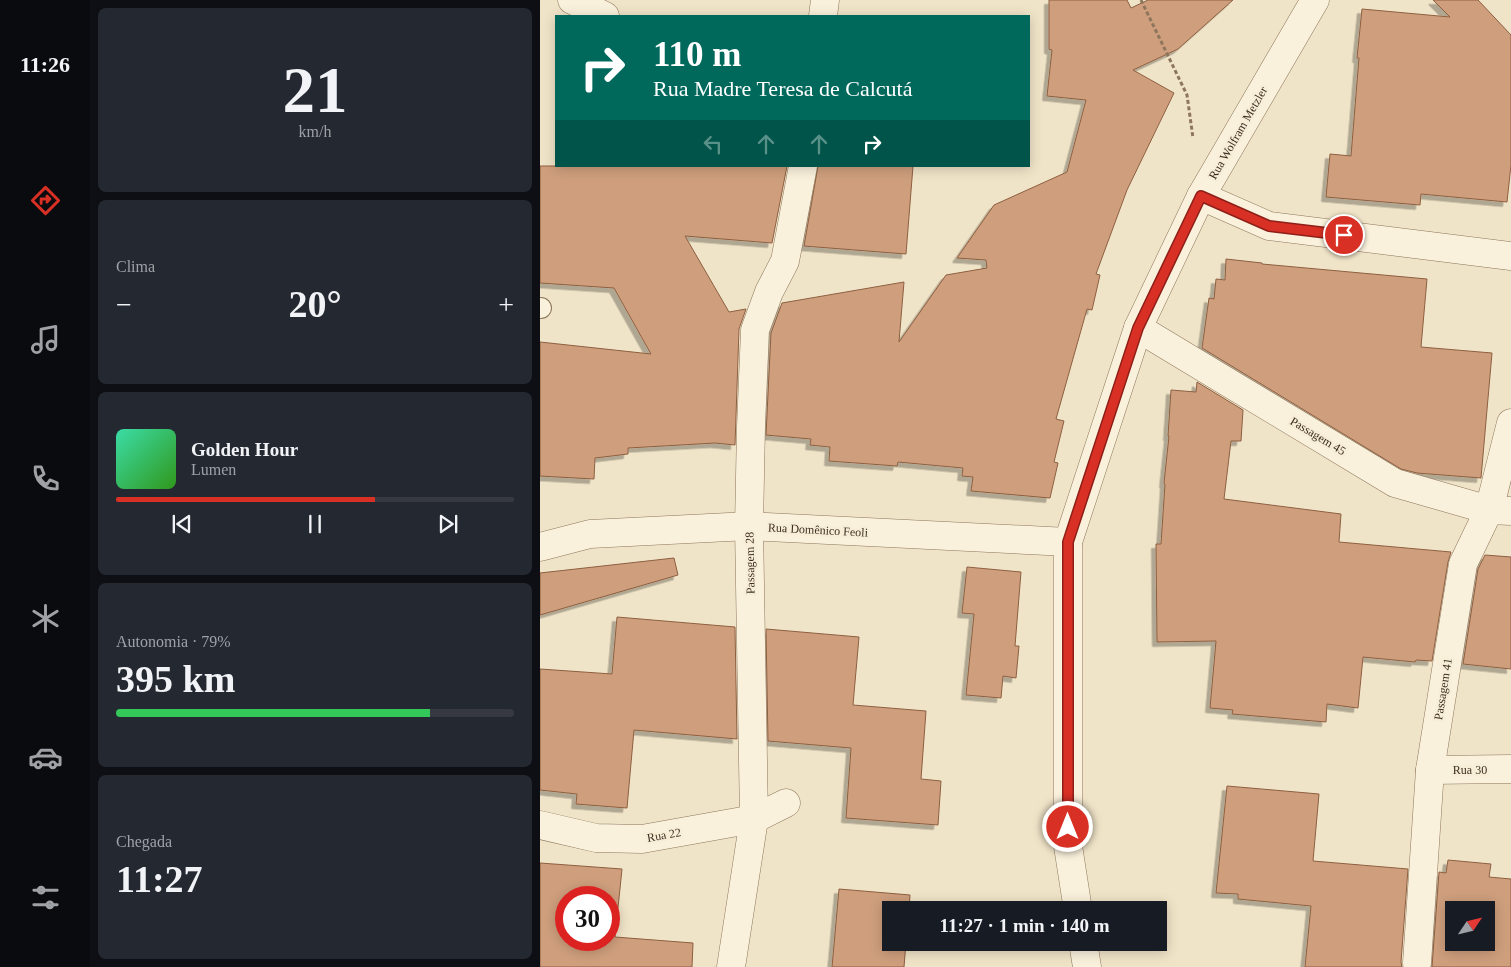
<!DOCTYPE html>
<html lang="pt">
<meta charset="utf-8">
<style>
:root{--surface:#171b24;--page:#242831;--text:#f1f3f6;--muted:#9ea1a6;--line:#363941;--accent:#d93025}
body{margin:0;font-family:Georgia,serif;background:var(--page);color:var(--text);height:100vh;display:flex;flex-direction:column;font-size:19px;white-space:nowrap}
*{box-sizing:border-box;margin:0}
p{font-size:16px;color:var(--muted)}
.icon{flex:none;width:28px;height:28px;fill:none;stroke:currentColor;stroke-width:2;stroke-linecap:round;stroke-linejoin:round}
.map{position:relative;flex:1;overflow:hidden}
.panel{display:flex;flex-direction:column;gap:8px;padding:8px;background:#0d0f14;width:450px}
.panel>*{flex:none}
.banner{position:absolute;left:15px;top:15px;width:475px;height:152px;border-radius:0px;box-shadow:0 2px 12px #0003;background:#00695c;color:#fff;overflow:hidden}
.needle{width:32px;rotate:55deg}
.fabs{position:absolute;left:905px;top:901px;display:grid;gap:10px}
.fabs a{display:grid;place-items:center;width:50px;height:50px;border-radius:0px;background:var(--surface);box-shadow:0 2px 12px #0003;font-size:25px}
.speed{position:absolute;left:15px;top:886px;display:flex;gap:10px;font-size:25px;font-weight:700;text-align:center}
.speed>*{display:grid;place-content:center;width:65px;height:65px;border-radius:50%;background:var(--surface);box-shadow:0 2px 12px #0003;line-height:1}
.speed .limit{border:8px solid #d22;background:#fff;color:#111}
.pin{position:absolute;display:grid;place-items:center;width:42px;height:42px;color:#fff;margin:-21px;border:2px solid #fff;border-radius:50%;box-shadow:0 1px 5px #0007}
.me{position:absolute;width:55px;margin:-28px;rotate:0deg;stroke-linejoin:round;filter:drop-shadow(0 0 4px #0008)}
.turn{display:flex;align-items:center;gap:18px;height:105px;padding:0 15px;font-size:22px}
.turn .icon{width:65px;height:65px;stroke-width:2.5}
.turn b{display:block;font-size:35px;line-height:42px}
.lanes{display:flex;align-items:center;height:48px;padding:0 15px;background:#0003;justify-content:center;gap:25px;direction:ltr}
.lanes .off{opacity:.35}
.big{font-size:38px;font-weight:600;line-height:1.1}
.panel .tile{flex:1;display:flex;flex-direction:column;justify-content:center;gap:8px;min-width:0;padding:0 18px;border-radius:8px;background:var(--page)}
.panel .dial{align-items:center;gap:0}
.dial b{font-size:65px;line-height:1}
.song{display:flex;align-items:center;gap:15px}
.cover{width:60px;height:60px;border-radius:8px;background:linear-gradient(135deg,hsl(160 70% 55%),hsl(110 70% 35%))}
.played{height:5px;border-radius:2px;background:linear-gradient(90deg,var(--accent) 65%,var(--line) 65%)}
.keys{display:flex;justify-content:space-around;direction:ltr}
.heat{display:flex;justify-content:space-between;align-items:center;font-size:28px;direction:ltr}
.charge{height:8px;border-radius:4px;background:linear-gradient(90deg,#34c759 79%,var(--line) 0)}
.trip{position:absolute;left:342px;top:901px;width:285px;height:50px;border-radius:0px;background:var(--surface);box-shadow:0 2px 12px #0003;font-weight:600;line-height:50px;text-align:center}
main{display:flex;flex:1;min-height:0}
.dock{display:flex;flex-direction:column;width:90px;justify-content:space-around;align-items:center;background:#090b0e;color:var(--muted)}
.dock .icon{width:35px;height:35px}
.dock .on{color:var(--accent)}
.dock b{font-size:22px;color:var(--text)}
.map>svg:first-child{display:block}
.building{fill:#cf9f7d;stroke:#8d5f41;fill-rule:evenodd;filter:url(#shadow)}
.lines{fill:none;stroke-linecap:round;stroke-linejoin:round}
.lane-casing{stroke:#8d765c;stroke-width:22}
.street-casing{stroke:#8d765c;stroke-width:29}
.path{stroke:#8d765c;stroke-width:3;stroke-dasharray:4 2.5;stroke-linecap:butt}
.lane{stroke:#faf1dc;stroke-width:20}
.street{stroke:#faf1dc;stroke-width:28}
.route-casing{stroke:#8d1f18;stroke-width:12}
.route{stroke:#d93025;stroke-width:9}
.labels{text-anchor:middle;stroke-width:5;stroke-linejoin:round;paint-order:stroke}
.street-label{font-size:12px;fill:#3d2e20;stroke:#f7eed8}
</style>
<main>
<nav class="dock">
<b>11:26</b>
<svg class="icon on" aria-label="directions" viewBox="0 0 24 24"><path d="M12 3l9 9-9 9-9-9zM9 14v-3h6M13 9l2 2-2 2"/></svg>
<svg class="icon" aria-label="music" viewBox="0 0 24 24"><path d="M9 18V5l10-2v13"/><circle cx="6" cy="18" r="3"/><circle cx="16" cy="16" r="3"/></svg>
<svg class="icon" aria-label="phone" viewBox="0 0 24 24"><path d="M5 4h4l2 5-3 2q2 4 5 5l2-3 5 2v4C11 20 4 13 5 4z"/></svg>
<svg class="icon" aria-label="climate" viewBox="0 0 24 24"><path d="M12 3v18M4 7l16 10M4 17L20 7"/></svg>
<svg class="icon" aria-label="car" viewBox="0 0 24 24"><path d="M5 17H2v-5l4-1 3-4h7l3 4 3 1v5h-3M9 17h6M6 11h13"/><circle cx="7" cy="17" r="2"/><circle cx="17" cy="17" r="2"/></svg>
<svg class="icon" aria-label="filters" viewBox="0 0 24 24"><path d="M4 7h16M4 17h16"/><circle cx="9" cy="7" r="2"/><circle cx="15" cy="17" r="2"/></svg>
</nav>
<section class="panel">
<div class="tile dial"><b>21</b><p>km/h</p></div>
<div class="tile"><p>Clima</p>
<div class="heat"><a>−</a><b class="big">20°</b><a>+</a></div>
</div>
<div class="tile">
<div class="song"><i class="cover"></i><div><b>Golden Hour</b><p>Lumen</p></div></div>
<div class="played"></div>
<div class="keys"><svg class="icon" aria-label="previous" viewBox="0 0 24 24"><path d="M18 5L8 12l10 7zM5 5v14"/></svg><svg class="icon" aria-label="pause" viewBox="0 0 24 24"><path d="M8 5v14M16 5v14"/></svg><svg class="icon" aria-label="next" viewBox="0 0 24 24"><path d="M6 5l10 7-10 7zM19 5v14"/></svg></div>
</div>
<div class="tile"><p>Autonomia · 79%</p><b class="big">395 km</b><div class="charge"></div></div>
<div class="tile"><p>Chegada</p><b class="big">11:27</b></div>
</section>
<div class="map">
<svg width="971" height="967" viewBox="0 0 971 967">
<defs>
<filter id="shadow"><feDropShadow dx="-4.5" dy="4.5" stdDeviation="0" flood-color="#0004"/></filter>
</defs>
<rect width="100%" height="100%" fill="#f0e4c8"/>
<g class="building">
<path d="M 509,0 L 587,0 L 591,8 L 608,0 L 693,0 L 638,49 L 593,70 L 634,93 L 587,190 L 556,274 L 560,275 L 552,310 L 547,309 L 516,419 L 524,421 L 514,462 L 518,463 L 510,498 L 431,491 L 433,477 L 422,476 L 423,468 L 358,462 L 357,466 L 289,461 L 290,447 L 270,445 L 271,439 L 226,435 L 231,333 L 242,303 L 364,282 L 359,342 L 406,275 L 447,268 L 446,260 L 417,258 L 454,205 L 527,172 L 546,100 L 507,96 L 512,50 L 509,49 Z"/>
<path d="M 893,0 L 938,0 L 971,35 L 971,165 L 967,202 L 881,194 L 880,205 L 786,197 L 790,154 L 811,156 L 819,58 L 817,58 L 822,9 L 910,17 Z"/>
<path d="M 0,166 L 247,166 L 232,243 L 145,236 L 189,312 L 206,309 L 199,329 L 195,445 L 175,443 L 88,448 L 88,454 L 55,458 L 54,479 L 0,476 L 0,342 L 111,354 L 74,288 L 0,283 Z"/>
<path d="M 278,166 L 373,166 L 366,254 L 264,246 Z"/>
<path d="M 686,259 L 722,263 L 722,264 L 887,279 L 881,347 L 952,353 L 941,478 L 877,473 L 861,469 L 662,348 L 669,298 L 674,299 L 676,279 L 685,280 Z"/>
<path d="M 657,382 L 703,410 L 701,441 L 691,441 L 684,499 L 801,514 L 799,542 L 911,552 L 908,562 L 892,661 L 876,660 L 875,662 L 823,657 L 818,708 L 787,704 L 786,722 L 692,714 L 693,710 L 670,708 L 676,641 L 617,642 L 616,544 L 621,544 L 625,484 L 624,483 L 629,436 L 628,436 L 631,390 L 656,392 Z"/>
<path d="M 945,555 L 971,557 L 971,669 L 923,664 L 938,569 Z"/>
<path d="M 134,558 L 138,575 L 0,615 L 0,573 Z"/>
<path d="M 427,567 L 481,572 L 475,646 L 479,646 L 476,678 L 463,676 L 461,698 L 426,695 L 434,614 L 422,613 Z"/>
<path d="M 77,617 L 195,627 L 197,739 L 94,730 L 87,808 L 36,804 L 37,794 L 0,790 L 0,669 L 72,674 Z"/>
<path d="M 226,629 L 319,637 L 313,705 L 386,711 L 381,779 L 401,781 L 398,825 L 306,818 L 311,748 L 228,741 Z"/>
<path d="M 687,786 L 779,794 L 773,861 L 868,869 L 861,962 L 862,967 L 765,967 L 771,906 L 698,899 L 698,894 L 676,893 Z"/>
<path d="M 908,860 L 951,864 L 949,877 L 971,879 L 971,967 L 892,967 L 899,872 L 906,873 ZM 914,910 L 946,910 L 946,942 L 914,942 Z"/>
<path d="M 0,863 L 82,869 L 75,937 L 153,943 L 152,967 L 0,967 ZM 26,898 L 69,898 L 69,940 L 26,940 Z"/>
<path d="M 299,889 L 370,895 L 369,910 L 351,910 L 351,942 L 366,942 L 364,967 L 292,967 Z"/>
</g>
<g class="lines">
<defs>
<path id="lane" d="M 0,308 L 1,308"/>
<g id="street">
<path d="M 32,0 L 65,16"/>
<path d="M 283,16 L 285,0"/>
<path d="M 661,196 L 729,226 L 971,256"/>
<path d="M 598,328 L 855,483 L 949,510 L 971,511"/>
<path d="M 0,547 L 50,534 L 209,526 L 528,542"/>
<path d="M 890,770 L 971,769"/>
<path d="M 0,825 L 56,838 L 102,839 L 214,819 L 246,803"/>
<path d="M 538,910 L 528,846 L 528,542 L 598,328 L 661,196 L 775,0"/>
<path d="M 543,942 L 547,967"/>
<path d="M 877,963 L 890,770 L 923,564 L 949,510 L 971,423"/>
<path d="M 191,967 L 214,819 L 209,526 L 211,427 L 215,330 L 229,292 L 245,261 L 263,166"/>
</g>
</defs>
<use href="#lane" class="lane-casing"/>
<use href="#street" class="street-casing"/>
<path class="path" d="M 601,0 L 647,95 L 653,138"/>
<use href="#lane" class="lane"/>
<use href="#street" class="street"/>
</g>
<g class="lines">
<defs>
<path id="route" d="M 528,827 L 528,542 L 598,328 L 661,196 L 729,226 L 804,235"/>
</defs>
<use href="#route" class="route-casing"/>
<use href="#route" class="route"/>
</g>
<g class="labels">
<g class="street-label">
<text transform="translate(698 133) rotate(-60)" y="4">Rua Wolfram Metzler</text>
<text transform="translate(778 436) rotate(31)" y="4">Passagem 45</text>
<text transform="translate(278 530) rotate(3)" y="4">Rua Domênico Feoli</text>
<text transform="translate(210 563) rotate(-91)" y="4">Passagem 28</text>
<text transform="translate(903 689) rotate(-81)" y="4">Passagem 41</text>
<text x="930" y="774">Rua 30</text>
<text transform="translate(124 835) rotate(-10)" y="4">Rua 22</text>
</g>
</g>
</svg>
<div class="fabs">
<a><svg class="needle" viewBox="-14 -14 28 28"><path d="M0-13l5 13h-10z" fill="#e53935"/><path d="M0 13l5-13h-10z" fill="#9ea1a6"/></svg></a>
</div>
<div class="speed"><div class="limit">30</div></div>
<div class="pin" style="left:804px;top:235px;background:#d93025"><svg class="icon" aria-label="arrive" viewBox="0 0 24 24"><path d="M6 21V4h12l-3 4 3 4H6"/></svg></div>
<svg class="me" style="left:528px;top:827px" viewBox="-20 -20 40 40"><circle r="17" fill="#d93025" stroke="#fff" stroke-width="3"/><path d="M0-11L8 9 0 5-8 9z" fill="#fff"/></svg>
<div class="trip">11:27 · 1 min · 140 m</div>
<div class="banner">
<div class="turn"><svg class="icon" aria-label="right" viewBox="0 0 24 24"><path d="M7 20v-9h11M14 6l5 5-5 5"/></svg><div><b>110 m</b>Rua Madre Teresa de Calcutá</div></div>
<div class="lanes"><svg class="icon off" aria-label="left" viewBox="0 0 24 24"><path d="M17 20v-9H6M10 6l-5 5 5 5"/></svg><svg class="icon off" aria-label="ahead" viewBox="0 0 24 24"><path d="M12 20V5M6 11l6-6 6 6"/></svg><svg class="icon off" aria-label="ahead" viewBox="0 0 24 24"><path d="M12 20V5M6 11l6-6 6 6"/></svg><svg class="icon" aria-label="right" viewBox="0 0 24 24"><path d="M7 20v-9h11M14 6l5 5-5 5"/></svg></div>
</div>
</div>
</main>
